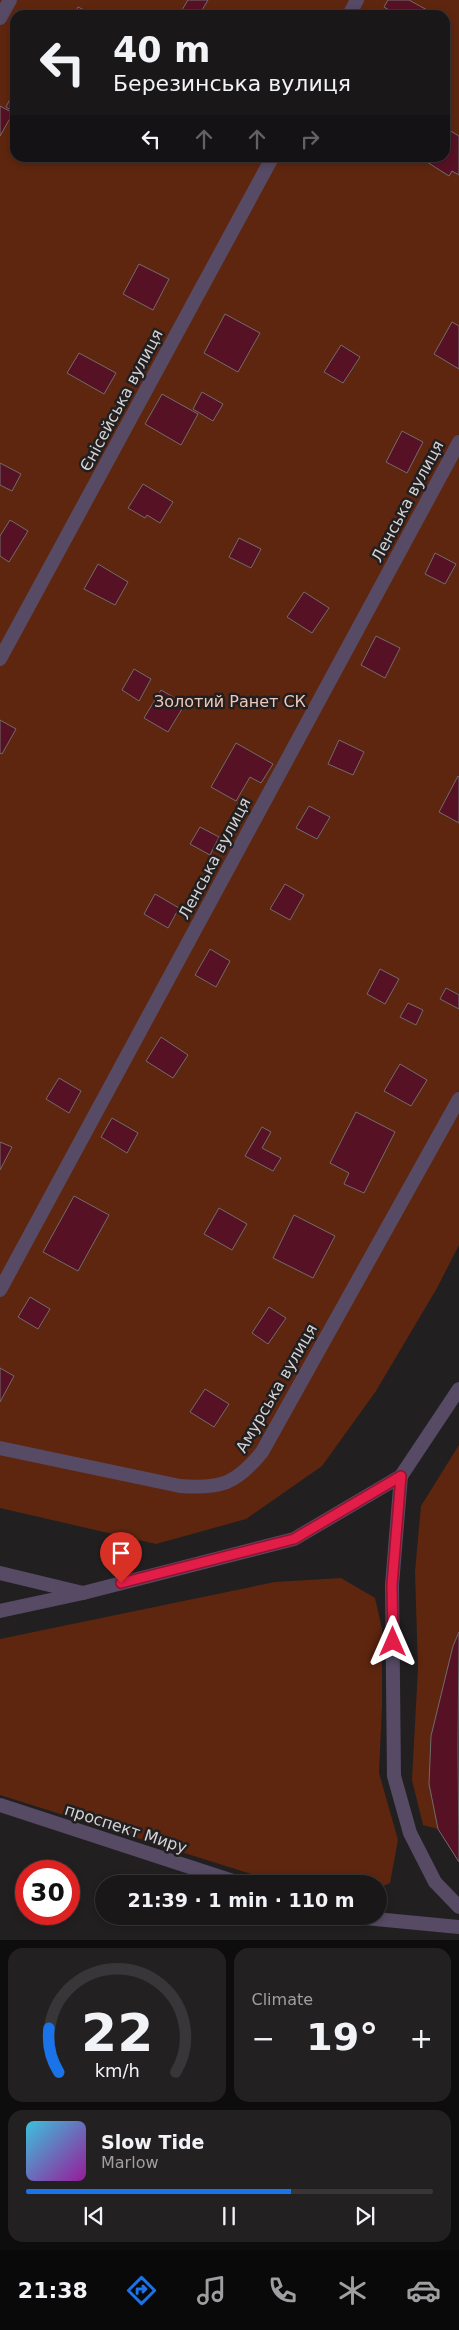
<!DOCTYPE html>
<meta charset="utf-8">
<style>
:root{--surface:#1a1719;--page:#232022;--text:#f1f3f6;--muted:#9f9fa2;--line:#383638;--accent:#1a73e8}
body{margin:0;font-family:"DejaVu Sans",sans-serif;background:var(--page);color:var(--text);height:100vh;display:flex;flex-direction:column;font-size:19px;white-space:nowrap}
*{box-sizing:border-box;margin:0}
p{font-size:16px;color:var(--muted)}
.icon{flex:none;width:28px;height:28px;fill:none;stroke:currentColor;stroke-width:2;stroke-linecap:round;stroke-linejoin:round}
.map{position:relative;height:1940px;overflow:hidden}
.sheet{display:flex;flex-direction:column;gap:8px;padding:8px;background:#0e0d0e;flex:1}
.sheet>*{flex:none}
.hud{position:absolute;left:10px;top:10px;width:440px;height:152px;border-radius:15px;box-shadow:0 2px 8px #0003,0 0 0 1px var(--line);background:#1a1719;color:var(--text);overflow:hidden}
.speed{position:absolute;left:15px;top:1860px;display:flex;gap:10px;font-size:25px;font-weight:700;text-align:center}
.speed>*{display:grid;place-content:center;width:65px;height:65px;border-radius:50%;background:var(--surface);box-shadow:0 2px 8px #0003,0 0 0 1px var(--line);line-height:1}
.speed .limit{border:8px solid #d22;background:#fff;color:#111}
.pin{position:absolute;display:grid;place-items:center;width:42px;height:42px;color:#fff;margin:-51px -21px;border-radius:50% 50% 50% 0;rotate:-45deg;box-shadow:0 0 5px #0007}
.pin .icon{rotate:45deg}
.me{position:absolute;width:55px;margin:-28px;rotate:0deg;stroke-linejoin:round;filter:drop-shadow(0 0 4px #0008)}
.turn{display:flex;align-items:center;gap:18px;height:105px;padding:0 20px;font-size:22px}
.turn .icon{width:65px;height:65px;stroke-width:2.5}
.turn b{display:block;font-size:35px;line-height:42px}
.lanes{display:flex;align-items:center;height:48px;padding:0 20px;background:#0003;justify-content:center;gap:25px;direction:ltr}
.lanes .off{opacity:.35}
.big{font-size:38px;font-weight:700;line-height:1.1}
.sheet .widget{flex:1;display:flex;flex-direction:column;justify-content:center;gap:8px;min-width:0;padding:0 18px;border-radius:15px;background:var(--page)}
.sheet .dial{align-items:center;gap:0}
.dial svg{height:130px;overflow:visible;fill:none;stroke:var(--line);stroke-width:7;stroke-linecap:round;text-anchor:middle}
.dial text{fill:var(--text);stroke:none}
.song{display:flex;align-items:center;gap:15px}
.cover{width:60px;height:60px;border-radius:8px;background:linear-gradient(135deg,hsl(190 70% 55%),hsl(300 70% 35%))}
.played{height:5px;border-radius:2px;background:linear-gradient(90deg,var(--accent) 65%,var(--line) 65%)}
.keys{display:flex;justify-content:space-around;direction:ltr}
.heat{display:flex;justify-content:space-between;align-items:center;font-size:28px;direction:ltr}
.sheet .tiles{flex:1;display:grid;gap:8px;grid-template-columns:1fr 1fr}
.widget:last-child{grid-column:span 2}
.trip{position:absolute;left:95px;top:1875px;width:292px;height:50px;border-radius:25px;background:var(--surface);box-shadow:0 2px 8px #0003,0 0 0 1px var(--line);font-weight:700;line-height:50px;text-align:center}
.tab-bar{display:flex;height:80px;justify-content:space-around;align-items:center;background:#0a090a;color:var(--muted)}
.tab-bar .icon{width:35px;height:35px}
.tab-bar .current{color:var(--accent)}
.tab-bar b{font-size:22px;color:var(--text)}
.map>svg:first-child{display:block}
.green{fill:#5e260f;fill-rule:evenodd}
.building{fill:#571124;stroke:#716c6c}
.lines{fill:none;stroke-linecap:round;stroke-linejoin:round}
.minor{stroke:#564a64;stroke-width:14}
.tertiary{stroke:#564a64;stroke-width:14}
.route-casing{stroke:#92132f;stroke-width:12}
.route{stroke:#e11d48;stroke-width:9}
.labels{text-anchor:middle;stroke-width:5;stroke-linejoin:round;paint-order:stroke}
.street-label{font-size:16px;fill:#d5d3d4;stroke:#221f21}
.park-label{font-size:16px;fill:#f1c7b7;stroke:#221f21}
</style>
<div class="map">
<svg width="459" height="1940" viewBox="0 0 459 1940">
<rect width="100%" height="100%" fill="#221f21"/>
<g class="green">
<path d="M 0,0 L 459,0 L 459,1245 L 437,1288 L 376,1391 L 322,1466 L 246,1519 L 156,1544 L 0,1508 ZM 15,15 L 445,15 L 445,158 L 15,158 Z"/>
<path d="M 459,1445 L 459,1632 L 453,1646 L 431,1736 L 429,1784 L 438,1829 L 423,1825 L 412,1780 L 418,1668 L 415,1572 L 421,1506 Z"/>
<path d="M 341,1578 L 375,1598 L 382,1629 L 382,1705 L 379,1773 L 398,1840 L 390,1883 L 379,1888 L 379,1884 L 283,1884 L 0,1795 L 0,1639 L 275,1582 Z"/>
</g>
<g class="building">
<path d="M 188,0 L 208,0 L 199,15 L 189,15 L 182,10 Z"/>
<path d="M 388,0 L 409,0 L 427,10 L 424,15 L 398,15 L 384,7 Z"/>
<path d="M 78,7 L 94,15 L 74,15 Z"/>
<path d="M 13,93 L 15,94 L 15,112 L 6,107 Z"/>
<path d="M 0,106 L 13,113 L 0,136 Z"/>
<path d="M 447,129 L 459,136 L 459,175 L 452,171 L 449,176 L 427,162 L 430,158 L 445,158 L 445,133 Z"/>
<path d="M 139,264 L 169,279 L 153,310 L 123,294 Z"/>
<path d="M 225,314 L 260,333 L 238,372 L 204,353 Z"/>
<path d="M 452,322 L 459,326 L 459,369 L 434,354 Z"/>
<path d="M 341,345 L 360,357 L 343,383 L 324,372 Z"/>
<path d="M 79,353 L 116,373 L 104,394 L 67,373 Z"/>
<path d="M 202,392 L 223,404 L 213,421 L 193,409 Z"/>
<path d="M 162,394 L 198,414 L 181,445 L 145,424 Z"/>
<path d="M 402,431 L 423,442 L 407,473 L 386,462 Z"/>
<path d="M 0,463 L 21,474 L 12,491 L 0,485 Z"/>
<path d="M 143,484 L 173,502 L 160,523 L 147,515 L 145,518 L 128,508 Z"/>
<path d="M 10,520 L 28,531 L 9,562 L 0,556 L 0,536 Z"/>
<path d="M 239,538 L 261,549 L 251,568 L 229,557 Z"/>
<path d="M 435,553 L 456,564 L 445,584 L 425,574 Z"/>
<path d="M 98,564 L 128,582 L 115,605 L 84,589 Z"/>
<path d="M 304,592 L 329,608 L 312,633 L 287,617 Z"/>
<path d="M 376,636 L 400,648 L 385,678 L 361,665 Z"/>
<path d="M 134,669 L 151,679 L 139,701 L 122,690 Z"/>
<path d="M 161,690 L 185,704 L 168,732 L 144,718 Z"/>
<path d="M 0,720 L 16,729 L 2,754 L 0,753 Z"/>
<path d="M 339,740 L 364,752 L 353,775 L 328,764 Z"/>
<path d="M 236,743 L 273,764 L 261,783 L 250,777 L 236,801 L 211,787 Z"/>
<path d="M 458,776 L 459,777 L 459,823 L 439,812 Z"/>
<path d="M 309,806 L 330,817 L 317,839 L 296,828 Z"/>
<path d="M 200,827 L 219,837 L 210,855 L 190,844 Z"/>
<path d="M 285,884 L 304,895 L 290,920 L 270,909 Z"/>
<path d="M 155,894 L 179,908 L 168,928 L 144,914 Z"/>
<path d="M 210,949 L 230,961 L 216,987 L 195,975 Z"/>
<path d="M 380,969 L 399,979 L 385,1004 L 367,994 Z"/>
<path d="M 446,988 L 459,995 L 459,1009 L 440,999 Z"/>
<path d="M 408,1003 L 423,1010 L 416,1025 L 400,1017 Z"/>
<path d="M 161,1037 L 188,1055 L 173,1078 L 146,1061 Z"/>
<path d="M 400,1064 L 427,1080 L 411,1106 L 384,1091 Z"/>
<path d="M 59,1078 L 81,1091 L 69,1113 L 46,1099 Z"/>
<path d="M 356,1112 L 395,1132 L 364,1193 L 344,1184 L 349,1173 L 330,1163 Z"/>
<path d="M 112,1118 L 138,1133 L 127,1153 L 101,1137 Z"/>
<path d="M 262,1127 L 271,1132 L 262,1148 L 281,1158 L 273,1171 L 245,1156 Z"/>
<path d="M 0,1142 L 12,1147 L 0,1170 Z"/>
<path d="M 74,1196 L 109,1215 L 78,1271 L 43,1252 Z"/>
<path d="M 219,1208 L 247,1224 L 232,1250 L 204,1234 Z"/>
<path d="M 294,1215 L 335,1236 L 313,1278 L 273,1258 Z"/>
<path d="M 30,1297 L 50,1309 L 38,1329 L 18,1317 Z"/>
<path d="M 269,1307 L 286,1318 L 268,1344 L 252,1333 Z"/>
<path d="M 0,1368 L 14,1376 L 0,1402 Z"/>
<path d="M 205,1389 L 229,1404 L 214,1427 L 190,1412 Z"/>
<path d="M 459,1632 L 458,1747 L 459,1862 L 438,1829 L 429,1784 L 431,1736 L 453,1646 Z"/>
</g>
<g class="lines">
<g class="minor">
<path d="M 349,15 L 357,0"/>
<path d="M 0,18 L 10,0"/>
<path d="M 0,659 L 272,158"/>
<path d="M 0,1290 L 459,442"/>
<path d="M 0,1448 L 180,1486 C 221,1489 236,1484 262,1452 L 459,1099"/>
<path d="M 401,1476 L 392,1585 L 394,1776 L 410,1833 L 435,1882 L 459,1907"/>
<path d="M 0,1573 L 83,1593"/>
<path d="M 0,1805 L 242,1884"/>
<path d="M 344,1916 L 459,1927"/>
</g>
<path class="tertiary" d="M 0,1611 L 83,1593 L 294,1539 L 401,1476 L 459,1389"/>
</g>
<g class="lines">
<defs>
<path id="route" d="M 121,1583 L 294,1539 L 401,1476 L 392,1585 L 393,1642"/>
</defs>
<use href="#route" class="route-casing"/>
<use href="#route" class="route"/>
</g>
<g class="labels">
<g class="street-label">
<text transform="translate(121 400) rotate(-62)" y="6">Єнісейська вулиця</text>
<text transform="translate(407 501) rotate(-62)" y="6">Ленська вулиця</text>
<text transform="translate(214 858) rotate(-62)" y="6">Ленська вулиця</text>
<text transform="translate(276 1388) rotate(-60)" y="6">Амурська вулиця</text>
<text transform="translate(126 1828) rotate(18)" y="6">проспект Миру</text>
</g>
<g class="park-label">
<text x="230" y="707">Золотий Ранет СК</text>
</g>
</g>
</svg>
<div class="speed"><div class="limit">30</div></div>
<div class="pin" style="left:121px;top:1583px;background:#d93025"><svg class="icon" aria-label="arrive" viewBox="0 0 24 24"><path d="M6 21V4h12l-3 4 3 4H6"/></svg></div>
<svg class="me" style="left:393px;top:1642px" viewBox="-20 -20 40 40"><path d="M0-17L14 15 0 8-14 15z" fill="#e11d48" stroke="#fff" stroke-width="4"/></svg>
<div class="trip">21:39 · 1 min · 110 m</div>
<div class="hud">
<div class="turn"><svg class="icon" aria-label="left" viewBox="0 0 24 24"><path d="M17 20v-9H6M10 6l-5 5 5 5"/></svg><div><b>40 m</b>Березинська вулиця</div></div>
<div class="lanes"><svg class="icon" aria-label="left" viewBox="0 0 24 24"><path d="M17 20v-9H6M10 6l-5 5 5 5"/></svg><svg class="icon off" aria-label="ahead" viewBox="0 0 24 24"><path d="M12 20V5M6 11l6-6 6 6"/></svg><svg class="icon off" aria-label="ahead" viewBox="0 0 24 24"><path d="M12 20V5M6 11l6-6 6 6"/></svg><svg class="icon off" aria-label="right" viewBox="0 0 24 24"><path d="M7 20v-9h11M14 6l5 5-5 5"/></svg></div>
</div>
</div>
<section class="sheet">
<div class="tiles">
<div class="widget dial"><svg viewBox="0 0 100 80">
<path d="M14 69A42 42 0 1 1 86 69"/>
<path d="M14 69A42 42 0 0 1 8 42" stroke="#1a73e8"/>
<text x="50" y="56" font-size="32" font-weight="700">22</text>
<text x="50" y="72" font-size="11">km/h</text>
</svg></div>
<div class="widget"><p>Climate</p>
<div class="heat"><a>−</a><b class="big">19°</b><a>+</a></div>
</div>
<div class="widget">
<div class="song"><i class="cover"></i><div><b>Slow Tide</b><p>Marlow</p></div></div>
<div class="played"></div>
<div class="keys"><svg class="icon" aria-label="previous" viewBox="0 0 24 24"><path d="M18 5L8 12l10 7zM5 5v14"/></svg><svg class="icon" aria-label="pause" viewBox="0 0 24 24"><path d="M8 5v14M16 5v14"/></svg><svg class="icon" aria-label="next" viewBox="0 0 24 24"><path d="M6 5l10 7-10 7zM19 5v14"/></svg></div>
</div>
</div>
</section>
<nav class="tab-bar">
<b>21:38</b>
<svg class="icon current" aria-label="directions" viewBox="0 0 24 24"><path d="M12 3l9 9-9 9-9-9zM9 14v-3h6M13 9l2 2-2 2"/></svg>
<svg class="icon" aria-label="music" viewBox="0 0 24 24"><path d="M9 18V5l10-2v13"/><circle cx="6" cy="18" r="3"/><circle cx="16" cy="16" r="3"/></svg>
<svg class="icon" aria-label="phone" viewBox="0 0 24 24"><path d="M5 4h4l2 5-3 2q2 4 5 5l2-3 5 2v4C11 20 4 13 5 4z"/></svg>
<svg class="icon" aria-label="climate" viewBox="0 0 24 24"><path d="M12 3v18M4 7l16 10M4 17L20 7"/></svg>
<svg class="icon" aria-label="car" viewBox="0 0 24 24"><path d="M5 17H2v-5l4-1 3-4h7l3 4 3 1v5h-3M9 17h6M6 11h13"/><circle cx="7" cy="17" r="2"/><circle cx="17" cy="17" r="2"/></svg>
</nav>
